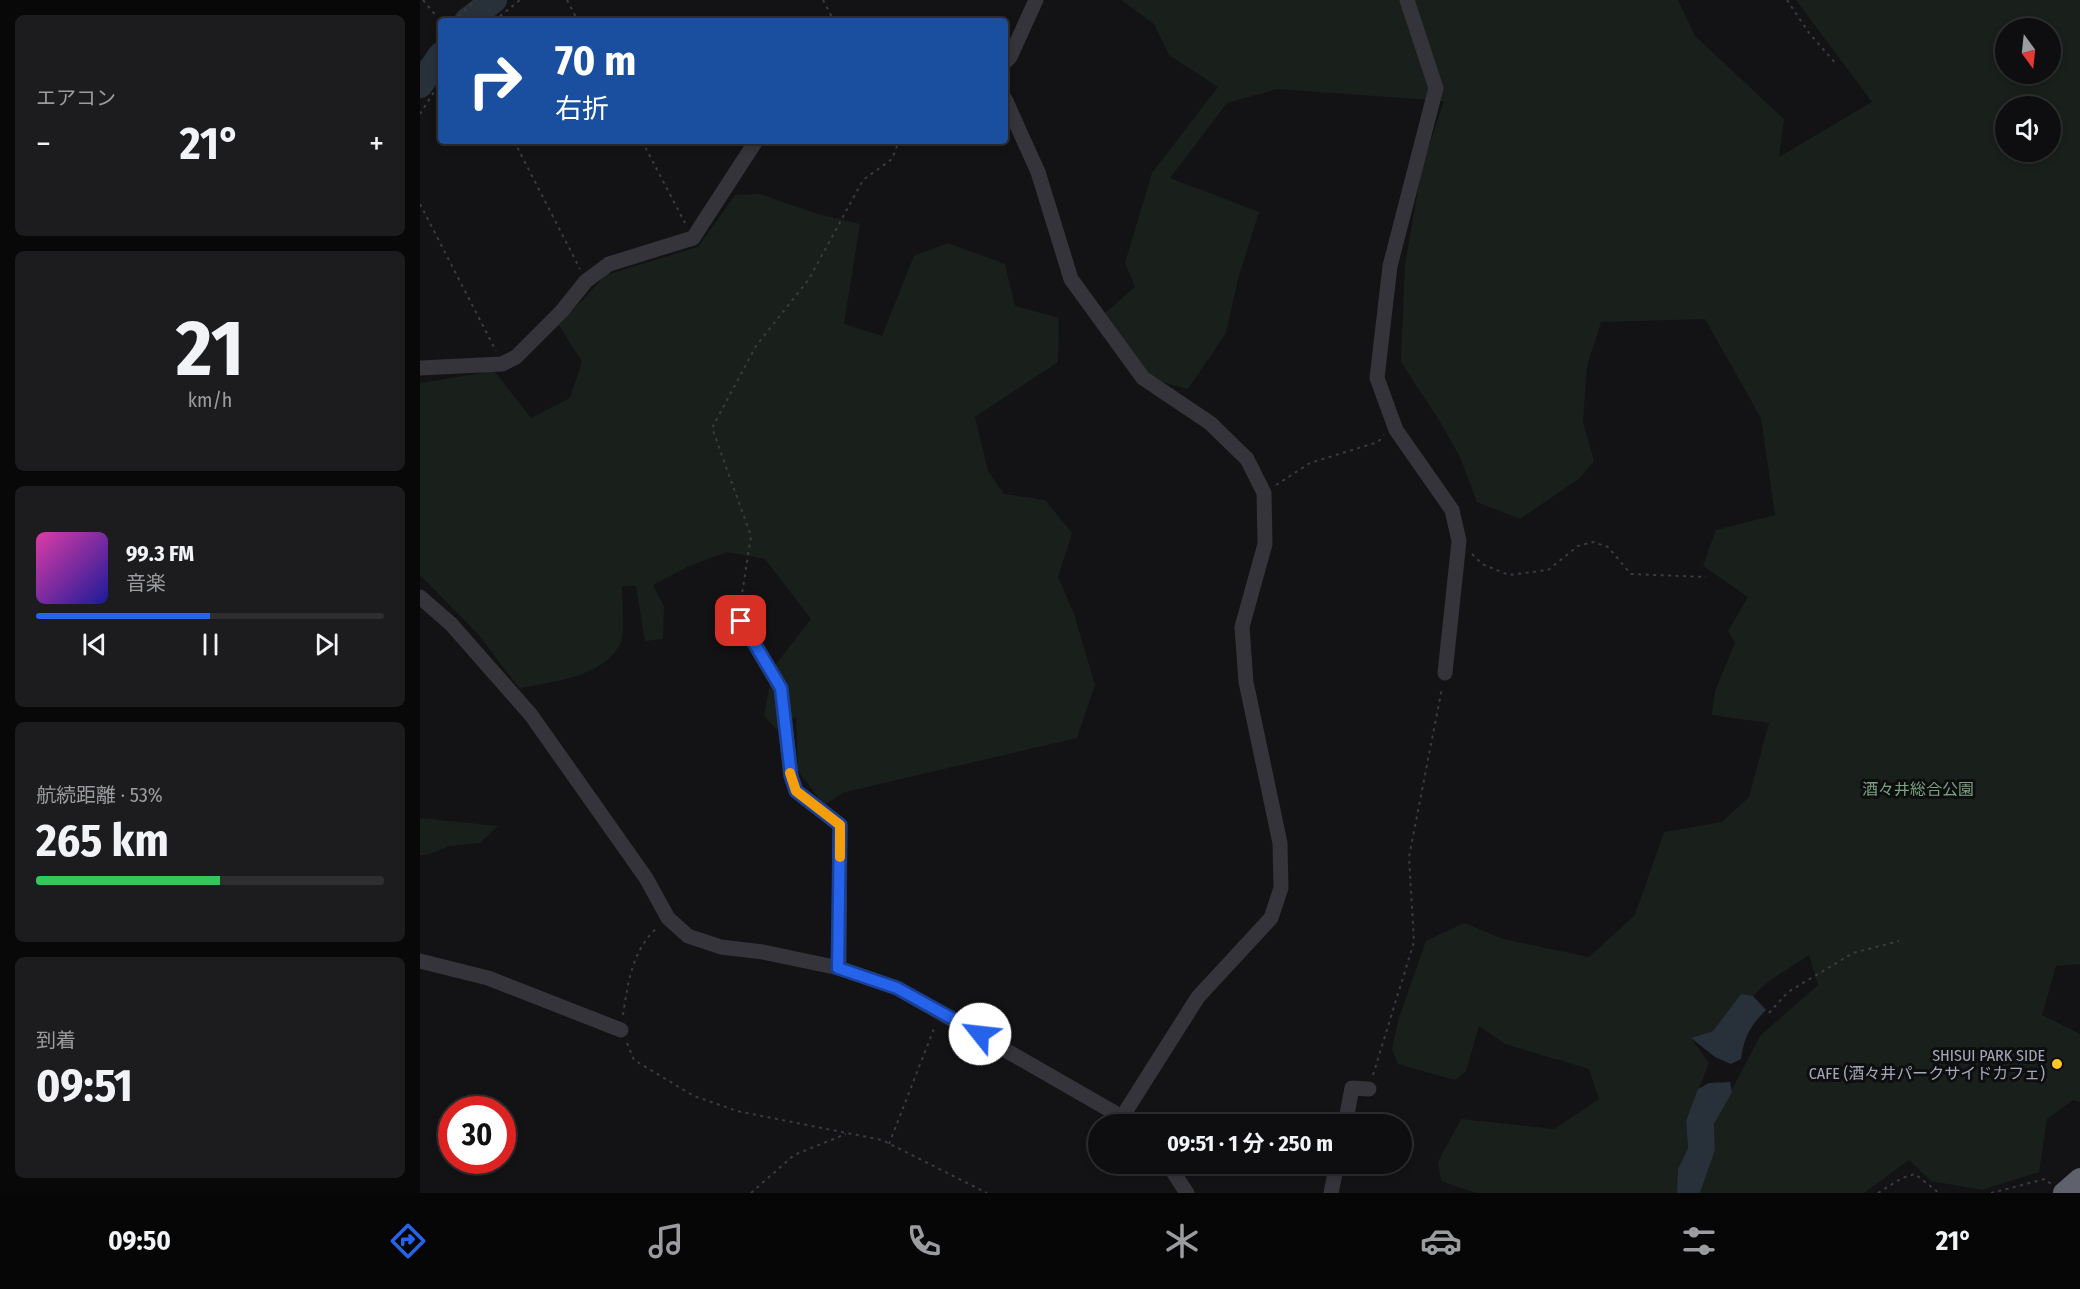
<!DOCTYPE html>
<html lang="ja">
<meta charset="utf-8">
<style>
:root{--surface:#0e0e10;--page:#1c1c1e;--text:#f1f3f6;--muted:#9b9c9f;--line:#2e2e30;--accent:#2563eb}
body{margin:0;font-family:"Fira Sans Condensed","Noto Sans JP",sans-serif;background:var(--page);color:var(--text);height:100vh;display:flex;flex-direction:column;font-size:22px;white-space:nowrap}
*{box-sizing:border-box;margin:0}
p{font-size:20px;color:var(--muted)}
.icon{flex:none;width:33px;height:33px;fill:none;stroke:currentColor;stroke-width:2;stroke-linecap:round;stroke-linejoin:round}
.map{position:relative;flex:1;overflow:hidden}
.drawer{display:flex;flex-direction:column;gap:15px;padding:15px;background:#080809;width:420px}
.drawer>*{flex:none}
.banner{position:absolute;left:18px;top:18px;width:570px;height:126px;border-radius:6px;box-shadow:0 3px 9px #0003,0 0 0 2px var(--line);background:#1a4fa0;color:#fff;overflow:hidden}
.needle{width:39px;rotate:165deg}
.fabs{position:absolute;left:1575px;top:18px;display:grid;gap:12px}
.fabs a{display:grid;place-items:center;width:66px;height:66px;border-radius:50%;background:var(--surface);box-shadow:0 3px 9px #0003,0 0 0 2px var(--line);font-size:30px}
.speed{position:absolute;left:18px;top:1096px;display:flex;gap:12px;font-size:30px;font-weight:700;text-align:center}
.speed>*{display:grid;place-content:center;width:78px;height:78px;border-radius:50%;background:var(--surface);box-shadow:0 3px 9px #0003,0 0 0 2px var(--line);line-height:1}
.speed .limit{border:9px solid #d22;background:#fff;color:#111}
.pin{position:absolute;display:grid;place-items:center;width:51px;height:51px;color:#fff;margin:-26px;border-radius:12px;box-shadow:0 3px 9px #0006}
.me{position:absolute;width:66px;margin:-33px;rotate:299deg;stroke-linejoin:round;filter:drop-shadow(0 0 4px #0008)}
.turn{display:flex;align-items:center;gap:21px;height:126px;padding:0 18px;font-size:27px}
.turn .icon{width:78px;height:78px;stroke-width:2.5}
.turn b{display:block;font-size:42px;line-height:51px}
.big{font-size:45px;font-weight:700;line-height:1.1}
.drawer .tile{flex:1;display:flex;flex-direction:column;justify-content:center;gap:9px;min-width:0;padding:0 21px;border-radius:9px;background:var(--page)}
.drawer .dial{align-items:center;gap:0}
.dial b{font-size:78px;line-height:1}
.song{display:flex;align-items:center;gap:18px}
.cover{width:72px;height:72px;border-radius:9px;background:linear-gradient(135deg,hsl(320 70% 55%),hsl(240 70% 35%))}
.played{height:6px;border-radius:3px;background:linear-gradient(90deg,var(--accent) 50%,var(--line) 50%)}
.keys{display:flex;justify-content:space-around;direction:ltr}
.heat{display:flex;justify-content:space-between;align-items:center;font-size:33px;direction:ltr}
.charge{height:9px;border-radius:4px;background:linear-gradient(90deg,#34c759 53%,var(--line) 0)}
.trip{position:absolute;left:668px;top:1114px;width:324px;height:60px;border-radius:30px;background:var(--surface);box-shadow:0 3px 9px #0003,0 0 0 2px var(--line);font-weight:700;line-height:60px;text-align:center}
.dock{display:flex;height:96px;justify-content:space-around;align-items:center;background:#060606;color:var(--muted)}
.dock .icon{width:42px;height:42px}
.dock .on{color:var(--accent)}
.dock b{font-size:27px;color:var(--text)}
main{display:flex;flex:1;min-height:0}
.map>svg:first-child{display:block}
.green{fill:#19201b;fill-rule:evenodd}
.water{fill:#28313a}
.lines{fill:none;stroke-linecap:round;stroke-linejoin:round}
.river{stroke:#28313a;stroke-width:26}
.path{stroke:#3a3b42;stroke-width:2;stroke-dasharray:3 4.5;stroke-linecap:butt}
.minor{stroke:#34343a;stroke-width:15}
.highway{stroke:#5f626c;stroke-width:22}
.route-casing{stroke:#184099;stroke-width:15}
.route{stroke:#2563eb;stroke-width:10}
.slow{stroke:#f59e0b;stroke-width:10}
.poi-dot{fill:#ffc521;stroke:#0e0e10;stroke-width:2}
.labels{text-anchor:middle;stroke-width:6;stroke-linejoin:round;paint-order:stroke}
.park-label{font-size:16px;fill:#79a47f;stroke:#0e0e10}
.poi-label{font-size:16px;fill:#a4a8b7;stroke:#0e0e10;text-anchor:end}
</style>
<main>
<section class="drawer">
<div class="tile"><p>エアコン</p>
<div class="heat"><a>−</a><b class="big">21°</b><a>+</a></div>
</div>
<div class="tile dial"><b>21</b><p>km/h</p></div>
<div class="tile">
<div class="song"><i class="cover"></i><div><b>99.3 FM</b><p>音楽</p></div></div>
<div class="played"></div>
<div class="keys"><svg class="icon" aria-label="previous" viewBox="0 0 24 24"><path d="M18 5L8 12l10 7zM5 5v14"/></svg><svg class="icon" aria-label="pause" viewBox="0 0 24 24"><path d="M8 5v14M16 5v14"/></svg><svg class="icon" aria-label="next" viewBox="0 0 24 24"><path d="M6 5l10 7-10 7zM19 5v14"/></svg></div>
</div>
<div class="tile"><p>航続距離 · 53%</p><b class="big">265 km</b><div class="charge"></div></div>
<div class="tile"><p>到着</p><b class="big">09:51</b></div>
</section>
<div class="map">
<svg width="1660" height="1193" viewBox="0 0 1660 1193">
<rect width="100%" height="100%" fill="#131315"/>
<g class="green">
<path d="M 701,0 L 1258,0 L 1275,36 L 1364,119 L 1359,157 L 1452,102 L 1376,0 L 1660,0 L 1660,964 L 1636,966 L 1622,1015 L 1660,1034 L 1660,1102 L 1653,1100 L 1627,1119 L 1619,1172 L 1562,1190 L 1511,1181 L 1489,1160 L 1444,1193 L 1280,1193 L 1295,1150 L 1294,1124 L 1340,1036 L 1398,985 L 1389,955 L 1349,981 L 1333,996 L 1321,994 L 1293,1031 L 1271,1038 L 1289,1063 L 1266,1121 L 1268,1148 L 1258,1169 L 1257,1193 L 1056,1193 L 1021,1181 L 1018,1162 L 1041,1119 L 1134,1129 L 1179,1099 L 1169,1069 L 1085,1044 L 1059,1026 L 1046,1071 L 1035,1080 L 978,1064 L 972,1049 L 979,1018 L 1006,941 L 1044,923 L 1083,939 L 1169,957 L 1215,915 L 1244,832 L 1302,822 L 1329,797 L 1349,723 L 1292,715 L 1295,691 L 1315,643 L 1308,631 L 1328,597 L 1283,566 L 1296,530 L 1355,515 L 1341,418 L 1285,319 L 1181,322 L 1167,366 L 1163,422 L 1174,461 L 1160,478 L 1100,519 L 1057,502 L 1040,457 L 1019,420 L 981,362 L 985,265 L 1002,167 L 1024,101 L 857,89 L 807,103 L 750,178 L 839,212 L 818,279 L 806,333 L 768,389 L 728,378 L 685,313 L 715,287 L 705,263 L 732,173 L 798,87 L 749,55 L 734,24 ZM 1586,28 L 1630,28 L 1630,74 L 1586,74 ZM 1586,106 L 1630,106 L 1630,152 L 1586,152 Z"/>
<path d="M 340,194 L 398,214 L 440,224 L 424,324 L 462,336 L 494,256 L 528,243 L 585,264 L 595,306 L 639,318 L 638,362 L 555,417 L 568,471 L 584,494 L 625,500 L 652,533 L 638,577 L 654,614 L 675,685 L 657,738 L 425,792 L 404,805 L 378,771 L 376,716 L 360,733 L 344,716 L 353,668 L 391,619 L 345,559 L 307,552 L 267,567 L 233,585 L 244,607 L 243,639 L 225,641 L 216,586 L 202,586 C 202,599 205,631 201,642 C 186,677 131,682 99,688 L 58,634 L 0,575 L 0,383 L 74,371 L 111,418 L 150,398 L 162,362 L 139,325 L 186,275 L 278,247 L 315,195 Z"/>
<path d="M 0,818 L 78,826 L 60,843 L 29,846 L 7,855 L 0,855 Z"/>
</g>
<g class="water">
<path d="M 1321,994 L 1333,996 L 1346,1010 C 1330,1026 1324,1037 1321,1059 L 1311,1064 L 1295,1057 L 1271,1038 L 1293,1031 Z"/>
<path d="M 1310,1082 L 1312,1092 L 1294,1124 L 1295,1150 L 1280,1193 L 1257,1193 L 1258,1169 L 1268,1148 L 1266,1121 L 1278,1089 L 1289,1083 Z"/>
</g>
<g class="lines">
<g class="river">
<path d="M 47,21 L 74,0"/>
<path d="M 0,85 L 21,55"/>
</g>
<g class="path">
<path d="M 3,0 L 17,17"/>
<path d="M 147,0 L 158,21"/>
<path d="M 403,0 L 414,21"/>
<path d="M 1367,0 L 1389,33 L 1417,65"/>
<path d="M 33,21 L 56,0"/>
<path d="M 74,21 L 100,0"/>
<path d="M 0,114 L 21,81"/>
<path d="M 94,141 L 160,269"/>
<path d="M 222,141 L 265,223"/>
<path d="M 0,204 L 76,351"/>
<path d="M 856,485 L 890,463 L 958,442 L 964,435"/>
<path d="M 1052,554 L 1062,564 L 1089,575 L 1128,570 L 1158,546 L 1173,542 L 1188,547 L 1211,574 L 1286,577"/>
<path d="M 320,607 L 331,536 L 292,428 L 336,346 L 389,279 L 443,180 L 472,159 L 479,141"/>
<path d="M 1349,1013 L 1368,992 L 1433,953 L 1479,941"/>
<path d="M 203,1015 C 208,983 212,950 237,928"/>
<path d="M 207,1043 L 214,1060 L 274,1096 L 317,1111 L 462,1140 L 567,1193"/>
<path d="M 953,1075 L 994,942 L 989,857 L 1022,688"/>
<path d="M 469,1144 L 515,1026"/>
<path d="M 331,1193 L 374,1155 L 426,1134"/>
<path d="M 1458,1193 L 1482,1178 L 1495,1174 L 1519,1193"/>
<path d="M 1571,1193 L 1625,1179 L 1631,1184"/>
</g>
<g class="minor">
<path d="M 987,0 L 1016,88 L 970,266 L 957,378 L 976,430 L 1032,510 L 1039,541 L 1025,673"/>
<path d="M 585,62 L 590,57 L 616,0"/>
<path d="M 585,99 L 618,172 L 651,279 L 723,378 L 790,423 L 827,459 L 844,493 L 845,544 L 822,627 L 826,682 L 860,843 L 861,888 L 851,918 L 778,997 L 702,1117"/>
<path d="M 0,368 L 82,364 L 96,357 L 142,311 L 166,281 L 189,264 L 273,238 L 336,141"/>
<path d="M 0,597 L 31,624 L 111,715 L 226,878 L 248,918 L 268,936 L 301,947 L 343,952 L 419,968 L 477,988 L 702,1117 L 710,1125"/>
<path d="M 321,621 L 361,689 L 371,776 L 376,791 L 420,825 L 419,968"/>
<path d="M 0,961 L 68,978 L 201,1030"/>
<path d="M 925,1125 L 932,1088 L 949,1089"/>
<path d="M 748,1164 L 767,1193"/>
<path d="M 911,1193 L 917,1164"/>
</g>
<path class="highway" d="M 1644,1193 L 1660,1179"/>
</g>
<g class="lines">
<defs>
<path id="route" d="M 321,621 L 361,688 L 371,776 L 376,791 L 420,825 L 418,968 L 477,988 L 560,1034"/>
</defs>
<use href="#route" class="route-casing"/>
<use href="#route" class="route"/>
<path class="slow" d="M 370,773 L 376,791 L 420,825 L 420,857"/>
</g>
<circle class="poi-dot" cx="1637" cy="1064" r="6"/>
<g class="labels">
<g class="park-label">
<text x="1498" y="795">酒々井総合公園</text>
</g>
<g class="poi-label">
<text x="1625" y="1061">SHISUI PARK SIDE<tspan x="1625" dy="18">CAFE (酒々井パークサイドカフェ)</tspan></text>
</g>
</g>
</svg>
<div class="fabs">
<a><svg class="needle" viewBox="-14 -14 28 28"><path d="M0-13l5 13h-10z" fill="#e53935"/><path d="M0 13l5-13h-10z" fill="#9b9c9f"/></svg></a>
<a><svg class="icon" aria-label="sound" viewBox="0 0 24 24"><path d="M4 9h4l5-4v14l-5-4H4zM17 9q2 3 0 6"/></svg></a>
</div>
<div class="speed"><div class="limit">30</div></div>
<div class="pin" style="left:321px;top:621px;background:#d93025"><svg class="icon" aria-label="arrive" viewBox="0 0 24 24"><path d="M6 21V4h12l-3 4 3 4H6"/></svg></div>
<svg class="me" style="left:560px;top:1034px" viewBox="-20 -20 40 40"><circle r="19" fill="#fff"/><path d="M0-13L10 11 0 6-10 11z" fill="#2563eb"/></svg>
<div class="trip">09:51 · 1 分 · 250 m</div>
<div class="banner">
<div class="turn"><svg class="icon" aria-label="right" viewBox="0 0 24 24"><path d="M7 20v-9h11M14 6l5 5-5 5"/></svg><div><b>70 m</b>右折</div></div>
</div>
</div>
</main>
<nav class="dock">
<b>09:50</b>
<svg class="icon on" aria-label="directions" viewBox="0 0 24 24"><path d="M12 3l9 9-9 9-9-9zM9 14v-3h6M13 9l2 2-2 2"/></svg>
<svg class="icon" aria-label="music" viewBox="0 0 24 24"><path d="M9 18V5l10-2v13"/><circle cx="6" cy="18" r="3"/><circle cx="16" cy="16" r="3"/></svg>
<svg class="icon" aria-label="phone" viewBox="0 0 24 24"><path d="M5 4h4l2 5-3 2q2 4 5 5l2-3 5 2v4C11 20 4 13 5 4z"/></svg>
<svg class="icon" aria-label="climate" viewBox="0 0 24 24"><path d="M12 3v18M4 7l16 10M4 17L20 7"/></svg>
<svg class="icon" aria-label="car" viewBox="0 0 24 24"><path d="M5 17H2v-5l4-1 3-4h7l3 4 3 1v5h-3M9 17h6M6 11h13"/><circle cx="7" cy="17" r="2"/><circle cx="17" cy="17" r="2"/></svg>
<svg class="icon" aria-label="filters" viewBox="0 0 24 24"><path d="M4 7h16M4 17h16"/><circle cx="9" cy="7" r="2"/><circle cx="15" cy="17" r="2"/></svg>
<b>21°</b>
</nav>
